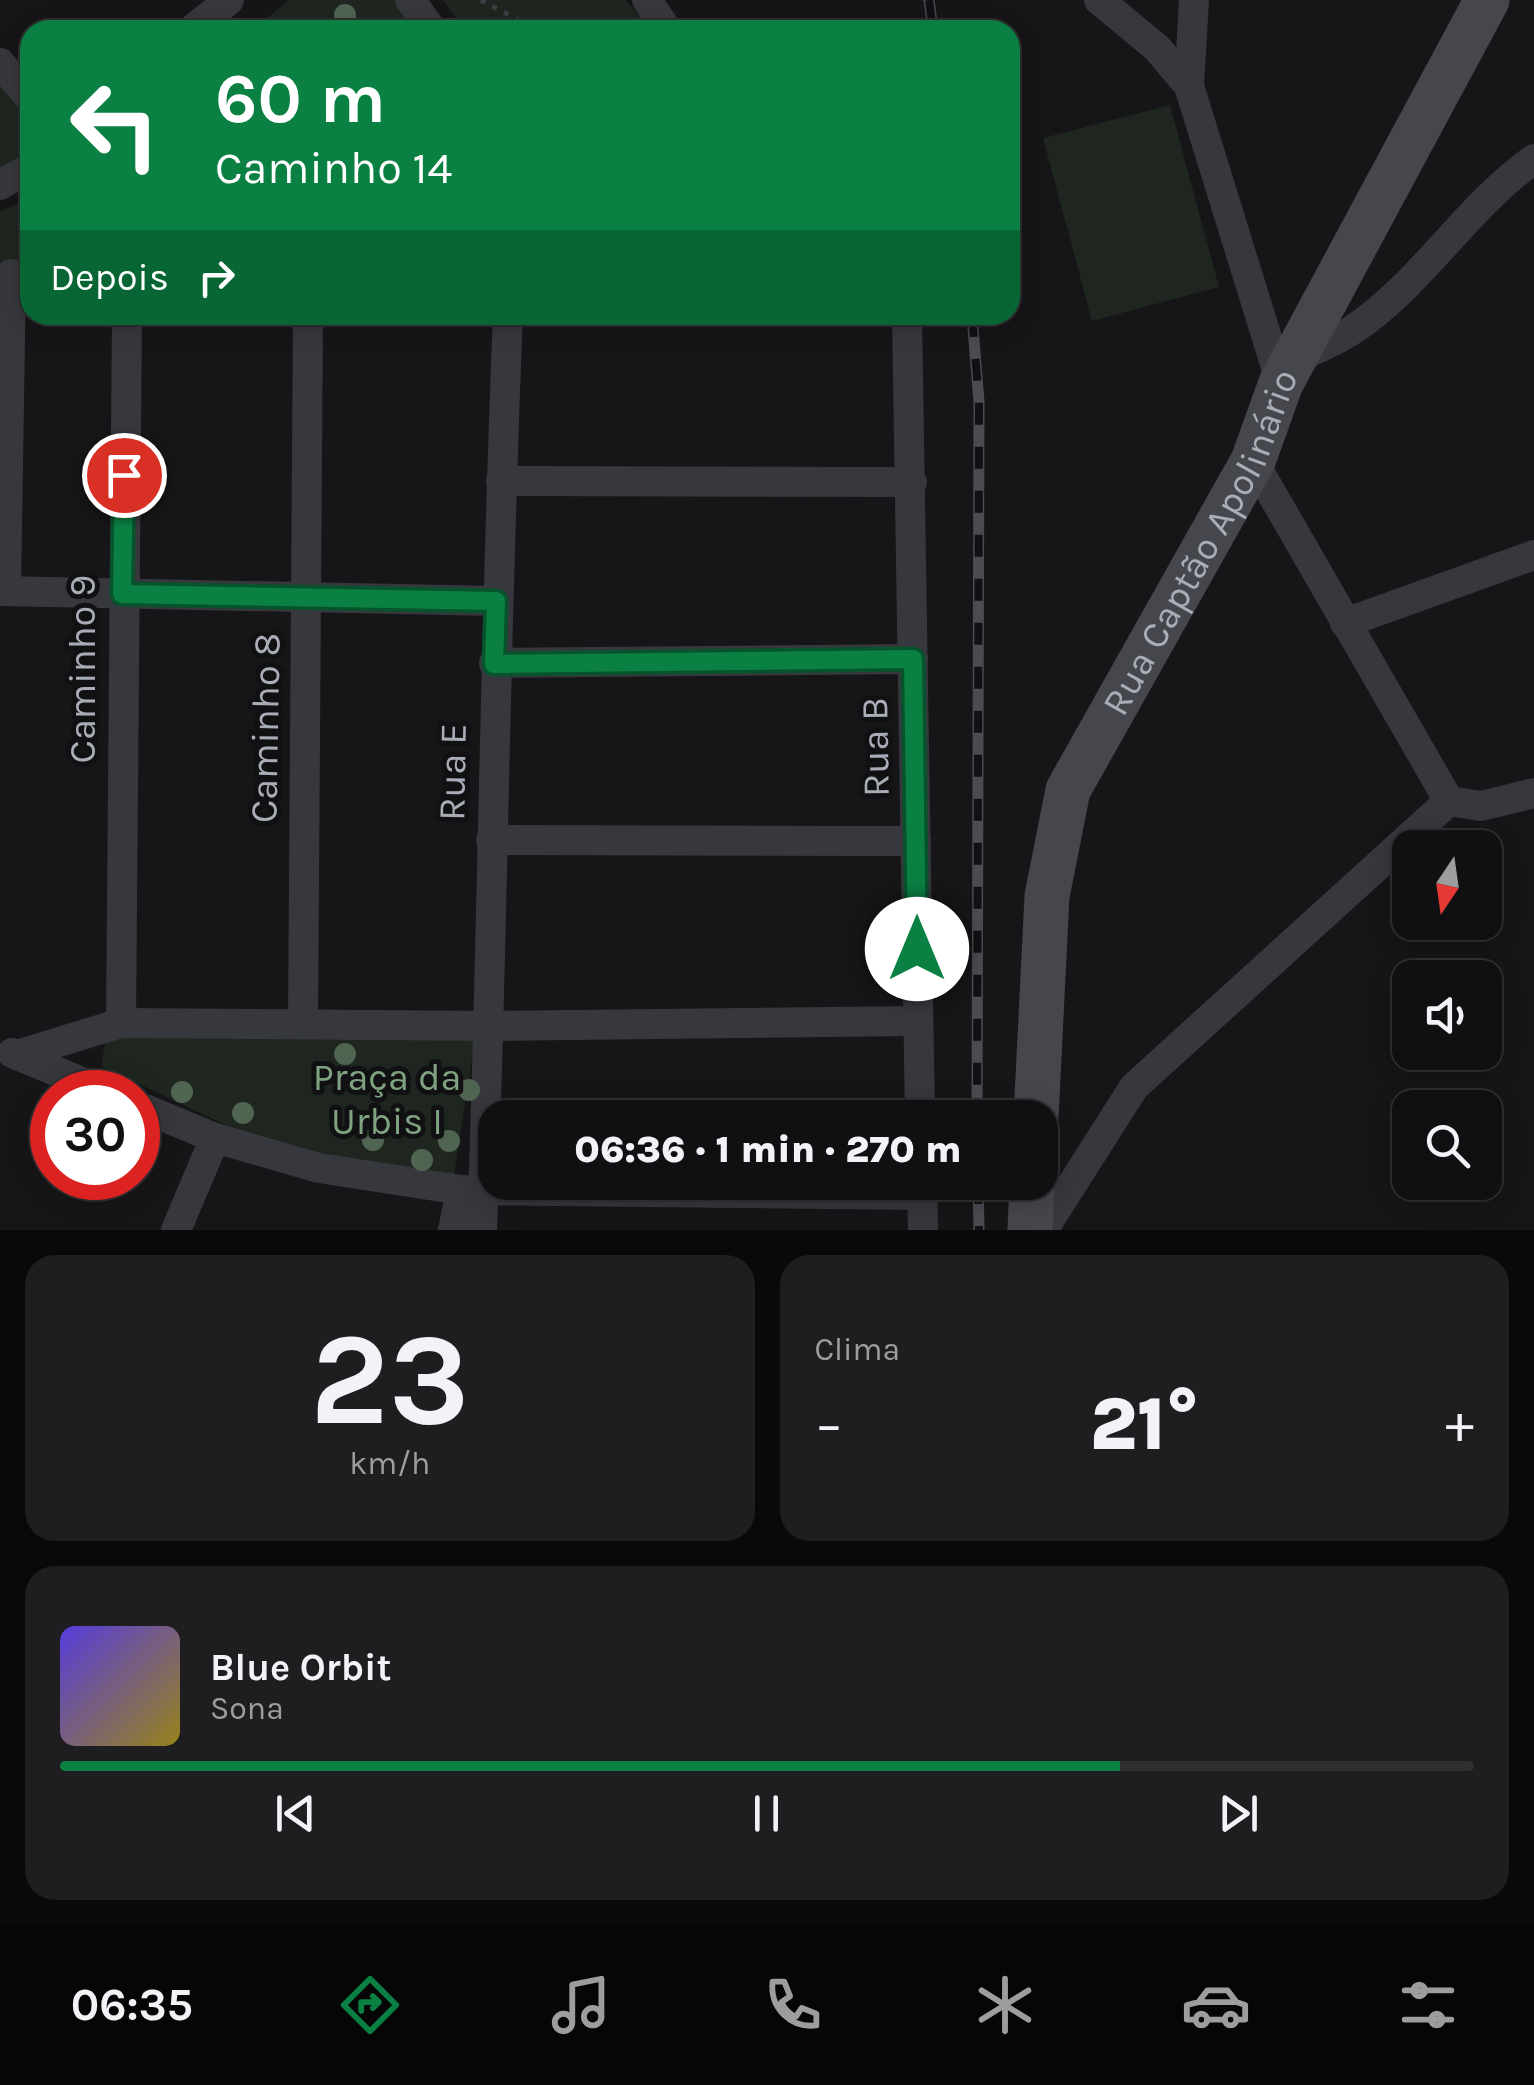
<!DOCTYPE html>
<html lang="pt">
<meta charset="utf-8">
<style>
:root{--surface:#101012;--page:#1e1e20;--text:#f1f3f6;--muted:#9c9d9f;--line:#303032;--accent:#0b8043}
body{margin:0;font-family:Karla,sans-serif;background:var(--page);color:var(--text);height:100vh;display:flex;flex-direction:column;font-size:38px;white-space:nowrap}
*{box-sizing:border-box;margin:0}
p{font-size:32px;color:var(--muted)}
.icon{flex:none;width:55px;height:55px;fill:none;stroke:currentColor;stroke-width:2;stroke-linecap:round;stroke-linejoin:round}
.map{position:relative;height:1230px;overflow:hidden}
.drawer{display:flex;flex-direction:column;gap:25px;padding:25px;background:#09090a;flex:1}
.drawer>*{flex:none}
.hud{position:absolute;left:20px;top:20px;width:1000px;height:305px;border-radius:30px;box-shadow:0 5px 25px #0003,0 0 0 2px var(--line);background:#0b8043;color:#fff;overflow:hidden}
.needle{width:65px;rotate:193deg}
.fabs{position:absolute;left:1392px;top:830px;display:grid;gap:20px}
.fabs a{display:grid;place-items:center;width:110px;height:110px;border-radius:20px;background:var(--surface);box-shadow:0 5px 25px #0003,0 0 0 2px var(--line);font-size:50px}
.speed{position:absolute;left:30px;top:1070px;display:flex;gap:20px;font-size:50px;font-weight:700;text-align:center}
.speed>*{display:grid;place-content:center;width:130px;height:130px;border-radius:50%;background:var(--surface);box-shadow:0 5px 25px #0003,0 0 0 2px var(--line);line-height:1}
.speed .limit{border:15px solid #d22;background:#fff;color:#111}
.pin{position:absolute;display:grid;place-items:center;width:85px;height:85px;color:#fff;margin:-42px;border:5px solid #fff;border-radius:50%;box-shadow:0 2px 10px #0007}
.me{position:absolute;width:110px;margin:-55px;rotate:0deg;stroke-linejoin:round;filter:drop-shadow(0 0 8px #0008)}
.turn{display:flex;align-items:center;gap:35px;height:210px;padding:0 30px;font-size:45px}
.turn .icon{width:130px;height:130px;stroke-width:2.5}
.turn b{display:block;font-size:70px;line-height:85px}
.then{display:flex;align-items:center;height:95px;padding:0 30px;background:#0003;gap:20px;font-size:38px}
.big{font-size:75px;font-weight:800;line-height:1.1}
.drawer .widget{flex:1;display:flex;flex-direction:column;justify-content:center;gap:15px;min-width:0;padding:0 35px;border-radius:30px;background:var(--page)}
.drawer .dial{align-items:center;gap:0}
.dial b{font-size:130px;line-height:1}
.song{display:flex;align-items:center;gap:30px}
.cover{width:120px;height:120px;border-radius:15px;background:linear-gradient(135deg,hsl(250 70% 55%),hsl(50 70% 35%))}
.played{height:10px;border-radius:5px;background:linear-gradient(90deg,var(--accent) 75%,var(--line) 75%)}
.keys{display:flex;justify-content:space-around;direction:ltr}
.heat{display:flex;justify-content:space-between;align-items:center;font-size:55px;direction:ltr}
.drawer .tiles{flex:1;display:grid;gap:25px;grid-template-columns:1fr 1fr}
.widget:last-child{grid-column:span 2}
.trip{position:absolute;left:478px;top:1100px;width:580px;height:100px;border-radius:30px;background:var(--surface);box-shadow:0 5px 25px #0003,0 0 0 2px var(--line);font-weight:800;line-height:100px;text-align:center}
.menu{display:flex;height:160px;justify-content:space-around;align-items:center;background:#060607;color:var(--muted)}
.menu .icon{width:70px;height:70px}
.menu .selected{color:var(--accent)}
.menu b{font-size:45px;color:var(--text)}
.map>svg:first-child{display:block}
.green{fill:#1e261f}
.lines{fill:none;stroke-linecap:round;stroke-linejoin:round}
.path{stroke:#3d3f44;stroke-width:5;stroke-dasharray:5 8;stroke-linecap:butt}
.street{stroke:#37383d;stroke-width:30}
.secondary{stroke:#45474d;stroke-width:45}
.rail-casing{stroke:#4a4c52;stroke-width:11}
.rail{stroke:#111113;stroke-width:8;stroke-dasharray:22;stroke-linecap:butt}
.tree{fill:#506452}
.route-casing{stroke:#07532c;stroke-width:25}
.route{stroke:#0b8043;stroke-width:18}
.labels{text-anchor:middle;stroke-width:10;stroke-linejoin:round;paint-order:stroke}
.street-label{font-size:38px;fill:#a8adb8;stroke:#111113}
.park-label{font-size:38px;fill:#7fa381;stroke:#111113}
</style>
<div class="map">
<svg width="1534" height="1230" viewBox="0 0 1534 1230">
<rect width="100%" height="100%" fill="#161618"/>
<g class="green">
<path d="M 289,0 L 398,0 L 421,30 L 252,30 Z"/>
<path d="M 443,0 L 626,0 L 650,30 L 464,30 Z"/>
<path d="M 0,65 L 30,109 L 30,174 L 0,192 Z"/>
<path d="M 1170,105 L 1219,287 L 1092,321 L 1043,138 Z"/>
<path d="M 30,197 L 30,264 L 0,271 L 0,212 Z"/>
<path d="M 108,1028 L 476,1033 L 453,1181 L 388,1171 L 232,1128 L 101,1066 Z"/>
</g>
<g class="lines">
<path class="path" d="M 481,0 L 537,30"/>
<g class="street">
<path d="M 410,0 L 432,30"/>
<path d="M 647,0 L 667,30"/>
<path d="M 1099,0 L 1157,48 L 1189,86 L 1281,383"/>
<path d="M 192,30 L 229,0"/>
<path d="M 0,63 L 30,98"/>
<path d="M 1189,86 L 1194,0"/>
<path d="M 0,185 L 30,168"/>
<path d="M 907,315 L 920,1118"/>
<path d="M 1295,359 C 1314,350 1334,342 1351,331 C 1421,285 1466,207 1534,159"/>
<path d="M 1253,461 L 1449,801"/>
<path d="M 501,481 L 912,482"/>
<path d="M 0,591 L 496,601"/>
<path d="M 6,591 L 11,274"/>
<path d="M 1345,623 L 1534,555"/>
<path d="M 494,663 L 913,659"/>
<path d="M 491,840 L 916,841"/>
<path d="M 303,1021 L 308,315"/>
<path d="M 121,1023 L 127,315"/>
<path d="M 12,1053 L 106,1092"/>
<path d="M 17,1055 L 121,1023 L 490,1026 L 917,1021"/>
<path d="M 138,1106 L 215,1138 L 319,1168 L 461,1190 L 922,1195"/>
<path d="M 922,1182 L 923,1230"/>
<path d="M 176,1230 L 215,1138"/>
<path d="M 453,1230 L 461,1190"/>
<path d="M 482,1230 C 493,925 495,620 508,315"/>
<path d="M 1043,1230 L 1134,1087 L 1449,801 L 1481,806 L 1534,793"/>
</g>
<g class="secondary">
<path id="s1" d="M 1036,1118 L 1047,896 L 1068,790 L 1253,461 L 1281,383 L 1487,0"/>
<path d="M 1030,1230 L 1032,1182"/>
</g>
<defs>
<g id="rail">
<path d="M 929,0 L 933,30"/>
<path d="M 972,315 L 979,402 L 977,1118"/>
<path d="M 978,1182 L 979,1230"/>
</g>
</defs>
<use href="#rail" class="rail-casing"/>
<use href="#rail" class="rail"/>
</g>
<g class="tree">
<circle cx="345" cy="15" r="11"/>
<circle cx="345" cy="1054" r="11"/>
<circle cx="469" cy="1090" r="11"/>
<circle cx="182" cy="1092" r="11"/>
<circle cx="243" cy="1113" r="11"/>
<circle cx="373" cy="1140" r="11"/>
<circle cx="449" cy="1141" r="11"/>
<circle cx="422" cy="1160" r="11"/>
</g>
<g class="lines">
<defs>
<path id="route" d="M 124,475 L 122,594 L 496,601 L 494,664 L 913,659 L 917,949"/>
</defs>
<use href="#route" class="route-casing"/>
<use href="#route" class="route"/>
</g>
<g class="labels">
<g class="street-label">
<text dy="13" stroke="none"><textPath href="#s1" startOffset="612">Rua Captão Apolinário</textPath></text>
<text transform="translate(82 669) rotate(-90)" y="13">Caminho 9</text>
<text transform="translate(265 728) rotate(-89)" y="13">Caminho 8</text>
<text transform="translate(875 747) rotate(-91)" y="13">Rua B</text>
<text transform="translate(452 772) rotate(-89)" y="13">Rua E</text>
</g>
<g class="park-label">
<text x="387" y="1090">Praça da<tspan x="387" dy="44">Urbis I</tspan></text>
</g>
</g>
</svg>
<div class="fabs">
<a><svg class="needle" viewBox="-14 -14 28 28"><path d="M0-13l5 13h-10z" fill="#e53935"/><path d="M0 13l5-13h-10z" fill="#9c9d9f"/></svg></a>
<a><svg class="icon" aria-label="sound" viewBox="0 0 24 24"><path d="M4 9h4l5-4v14l-5-4H4zM17 9q2 3 0 6"/></svg></a>
<a><svg class="icon" aria-label="search" viewBox="0 0 24 24"><circle cx="10" cy="10" r="6"/><path d="M15 15l6 6"/></svg></a>
</div>
<div class="speed"><div class="limit">30</div></div>
<div class="pin" style="left:124px;top:475px;background:#d93025"><svg class="icon" aria-label="arrive" viewBox="0 0 24 24"><path d="M6 21V4h12l-3 4 3 4H6"/></svg></div>
<svg class="me" style="left:917px;top:949px" viewBox="-20 -20 40 40"><circle r="19" fill="#fff"/><path d="M0-13L10 11 0 6-10 11z" fill="#0b8043"/></svg>
<div class="trip">06:36 · 1 min · 270 m</div>
<div class="hud">
<div class="turn"><svg class="icon" aria-label="left" viewBox="0 0 24 24"><path d="M17 20v-9H6M10 6l-5 5 5 5"/></svg><div><b>60 m</b>Caminho 14</div></div>
<div class="then">Depois<svg class="icon" aria-label="right" viewBox="0 0 24 24"><path d="M7 20v-9h11M14 6l5 5-5 5"/></svg></div>
</div>
</div>
<section class="drawer">
<div class="tiles">
<div class="widget dial"><b>23</b><p>km/h</p></div>
<div class="widget"><p>Clima</p>
<div class="heat"><a>−</a><b class="big">21°</b><a>+</a></div>
</div>
<div class="widget">
<div class="song"><i class="cover"></i><div><b>Blue Orbit</b><p>Sona</p></div></div>
<div class="played"></div>
<div class="keys"><svg class="icon" aria-label="previous" viewBox="0 0 24 24"><path d="M18 5L8 12l10 7zM5 5v14"/></svg><svg class="icon" aria-label="pause" viewBox="0 0 24 24"><path d="M8 5v14M16 5v14"/></svg><svg class="icon" aria-label="next" viewBox="0 0 24 24"><path d="M6 5l10 7-10 7zM19 5v14"/></svg></div>
</div>
</div>
</section>
<nav class="menu">
<b>06:35</b>
<svg class="icon selected" aria-label="directions" viewBox="0 0 24 24"><path d="M12 3l9 9-9 9-9-9zM9 14v-3h6M13 9l2 2-2 2"/></svg>
<svg class="icon" aria-label="music" viewBox="0 0 24 24"><path d="M9 18V5l10-2v13"/><circle cx="6" cy="18" r="3"/><circle cx="16" cy="16" r="3"/></svg>
<svg class="icon" aria-label="phone" viewBox="0 0 24 24"><path d="M5 4h4l2 5-3 2q2 4 5 5l2-3 5 2v4C11 20 4 13 5 4z"/></svg>
<svg class="icon" aria-label="climate" viewBox="0 0 24 24"><path d="M12 3v18M4 7l16 10M4 17L20 7"/></svg>
<svg class="icon" aria-label="car" viewBox="0 0 24 24"><path d="M5 17H2v-5l4-1 3-4h7l3 4 3 1v5h-3M9 17h6M6 11h13"/><circle cx="7" cy="17" r="2"/><circle cx="17" cy="17" r="2"/></svg>
<svg class="icon" aria-label="filters" viewBox="0 0 24 24"><path d="M4 7h16M4 17h16"/><circle cx="9" cy="7" r="2"/><circle cx="15" cy="17" r="2"/></svg>
</nav>
